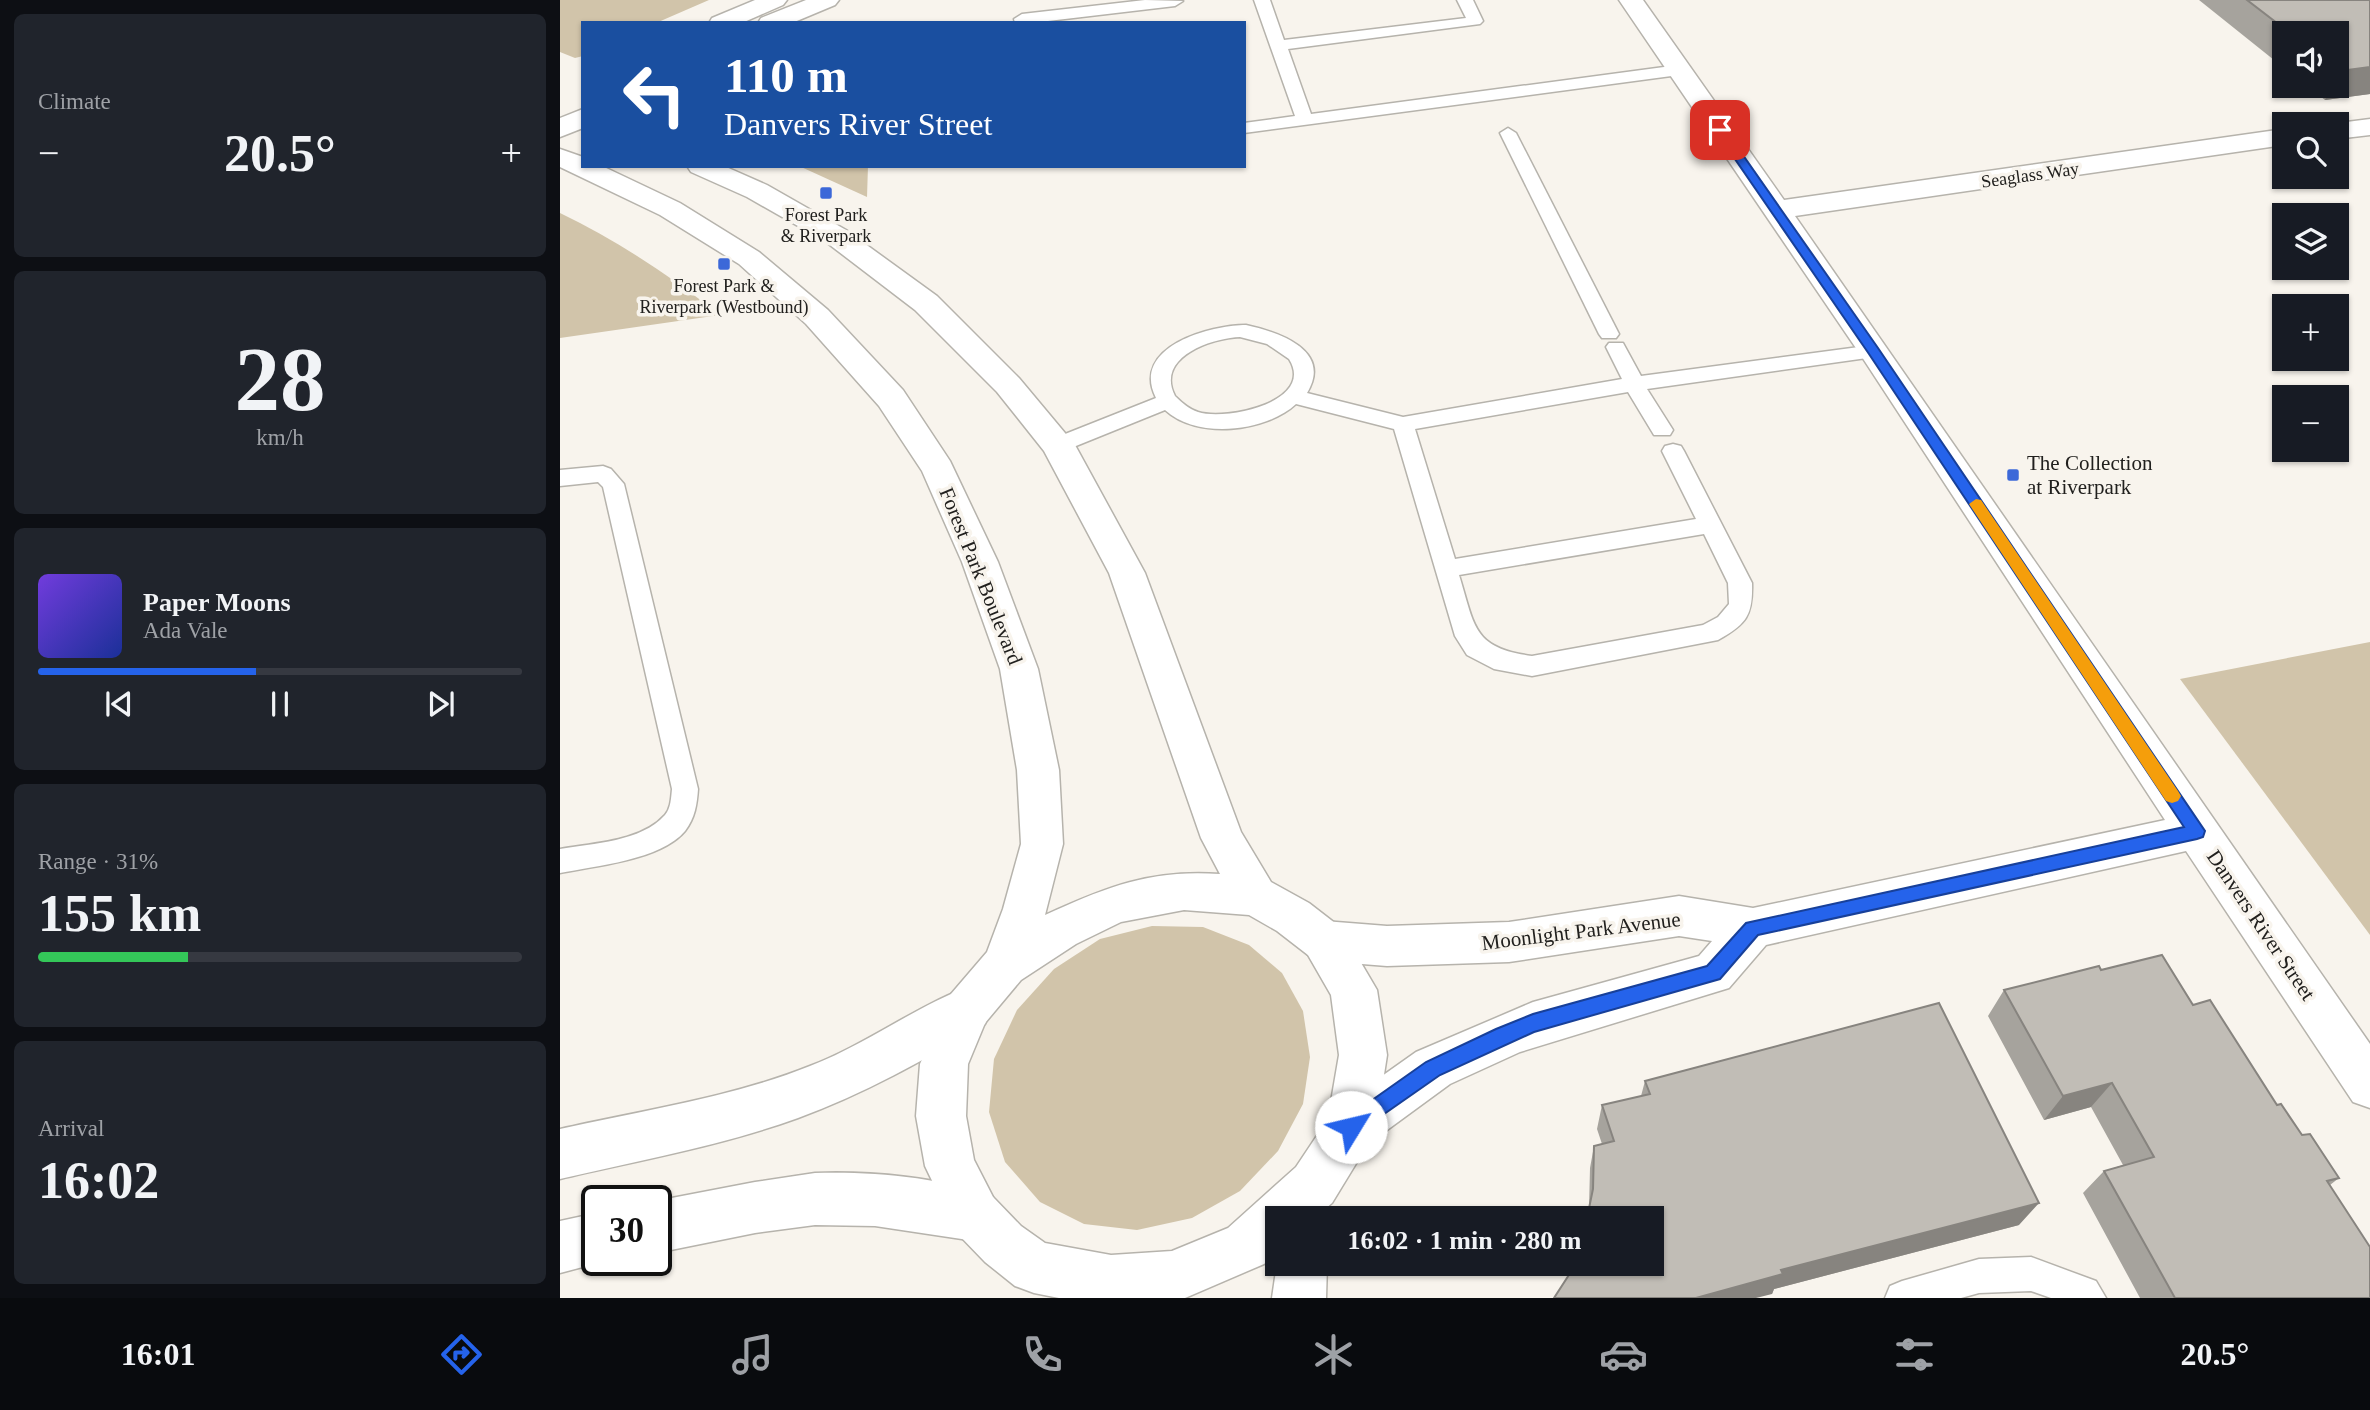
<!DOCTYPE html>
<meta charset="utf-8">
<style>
:root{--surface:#171b24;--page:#20242c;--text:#f1f3f6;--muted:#9ea1a6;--line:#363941;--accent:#2563eb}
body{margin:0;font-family:"Times New Roman",serif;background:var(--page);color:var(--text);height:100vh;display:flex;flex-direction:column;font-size:26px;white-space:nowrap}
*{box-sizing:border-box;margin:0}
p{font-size:23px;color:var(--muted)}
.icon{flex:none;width:38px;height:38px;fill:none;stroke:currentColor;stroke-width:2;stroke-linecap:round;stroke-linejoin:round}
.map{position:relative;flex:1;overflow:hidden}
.details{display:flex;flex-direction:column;gap:14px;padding:14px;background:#0d0f14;width:560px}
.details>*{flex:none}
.top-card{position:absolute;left:21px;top:21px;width:665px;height:147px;border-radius:0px;box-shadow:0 2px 5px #0004;background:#1a4fa0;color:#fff;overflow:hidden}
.buttons{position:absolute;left:1712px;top:21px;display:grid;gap:14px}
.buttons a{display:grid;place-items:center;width:77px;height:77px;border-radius:0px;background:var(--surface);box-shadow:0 2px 5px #0004;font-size:35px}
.speed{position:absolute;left:21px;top:1185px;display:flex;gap:14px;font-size:35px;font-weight:700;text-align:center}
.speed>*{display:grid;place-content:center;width:91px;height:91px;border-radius:50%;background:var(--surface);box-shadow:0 2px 5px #0004;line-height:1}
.speed .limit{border:4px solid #111;border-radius:10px;background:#fff;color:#111}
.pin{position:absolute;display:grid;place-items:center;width:60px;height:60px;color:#fff;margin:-30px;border-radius:14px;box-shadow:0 4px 10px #0006}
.me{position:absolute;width:77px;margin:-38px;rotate:54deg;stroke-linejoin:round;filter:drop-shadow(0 0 5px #0008)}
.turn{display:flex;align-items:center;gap:24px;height:147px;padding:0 28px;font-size:32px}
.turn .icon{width:91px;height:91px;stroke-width:2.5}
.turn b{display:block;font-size:49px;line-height:60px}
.big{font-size:52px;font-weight:600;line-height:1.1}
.details .tile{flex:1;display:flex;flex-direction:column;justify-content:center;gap:10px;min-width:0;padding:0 24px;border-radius:10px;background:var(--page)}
.details .dial{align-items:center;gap:0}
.dial b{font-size:91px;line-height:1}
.song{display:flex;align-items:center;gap:21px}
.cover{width:84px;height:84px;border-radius:10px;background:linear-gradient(135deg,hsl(260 70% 55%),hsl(230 70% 35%))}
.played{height:7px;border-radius:4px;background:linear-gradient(90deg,var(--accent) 45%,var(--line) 45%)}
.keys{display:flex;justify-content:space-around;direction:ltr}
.heat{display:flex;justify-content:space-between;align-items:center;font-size:38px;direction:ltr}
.charge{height:10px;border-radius:5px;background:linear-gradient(90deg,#34c759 31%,var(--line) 0)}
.trip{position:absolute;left:705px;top:1206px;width:399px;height:70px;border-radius:0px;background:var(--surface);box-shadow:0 2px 5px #0004;font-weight:600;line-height:70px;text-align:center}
.dock{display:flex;height:112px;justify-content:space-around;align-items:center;background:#090b0e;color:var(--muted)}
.dock .icon{width:49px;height:49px}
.dock .selected{color:var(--accent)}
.dock b{font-size:32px;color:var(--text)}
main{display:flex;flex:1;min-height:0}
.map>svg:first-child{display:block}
.green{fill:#d1c4aa}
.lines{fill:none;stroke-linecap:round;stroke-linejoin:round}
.lane-casing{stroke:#b6b3ac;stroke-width:3}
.street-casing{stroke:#b6b3ac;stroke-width:3}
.secondary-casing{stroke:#b6b3ac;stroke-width:3}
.lane{fill:#fff;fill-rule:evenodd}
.street{fill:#fff;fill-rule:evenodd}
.secondary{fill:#fff;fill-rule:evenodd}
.wall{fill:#a6a39d}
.shaded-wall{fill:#87847f}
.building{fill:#c1bdb6;stroke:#87847f;stroke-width:2}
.route{fill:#2563eb;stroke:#184099;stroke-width:2}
.slow{fill:#f59e0b}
.poi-dot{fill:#3c68d8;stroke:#f8f4ed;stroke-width:2.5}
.labels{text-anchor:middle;stroke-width:7;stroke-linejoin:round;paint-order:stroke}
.far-street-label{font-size:18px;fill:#21201e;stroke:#f8f4ed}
.far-poi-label{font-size:18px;fill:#21201e;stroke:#f8f4ed}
.poi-label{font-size:21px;fill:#21201e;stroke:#f8f4ed;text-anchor:start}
.street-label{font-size:21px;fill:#21201e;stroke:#f8f4ed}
</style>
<main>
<section class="details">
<div class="tile"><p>Climate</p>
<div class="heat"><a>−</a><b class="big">20.5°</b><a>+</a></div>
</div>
<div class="tile dial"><b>28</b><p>km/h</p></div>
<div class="tile">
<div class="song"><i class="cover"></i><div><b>Paper Moons</b><p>Ada Vale</p></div></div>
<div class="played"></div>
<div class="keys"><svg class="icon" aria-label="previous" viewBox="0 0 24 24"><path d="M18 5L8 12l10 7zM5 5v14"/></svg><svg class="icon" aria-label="pause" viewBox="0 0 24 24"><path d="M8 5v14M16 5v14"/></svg><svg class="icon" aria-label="next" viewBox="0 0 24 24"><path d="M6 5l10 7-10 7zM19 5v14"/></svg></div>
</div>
<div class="tile"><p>Range · 31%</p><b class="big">155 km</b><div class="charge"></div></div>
<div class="tile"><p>Arrival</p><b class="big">16:02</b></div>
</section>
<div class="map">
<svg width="1810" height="1298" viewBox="0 0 1810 1298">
<rect width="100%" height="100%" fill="#f8f4ed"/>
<g class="green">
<path d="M 0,0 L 149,0 L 96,23 L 23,23 L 23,56 L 15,58 L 0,52 Z"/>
<path d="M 239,166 L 308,166 L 307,197 Z"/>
<path d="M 0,213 C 58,241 109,275 160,315 L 0,338 Z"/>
<path d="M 1810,642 L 1810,935 L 1620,679 Z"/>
<path d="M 592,926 L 643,927 L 689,945 L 722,973 L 743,1011 L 750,1057 L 743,1104 L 718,1151 L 680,1191 L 632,1218 L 577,1230 L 524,1224 L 480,1202 L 445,1162 L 429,1112 L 434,1059 L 457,1010 L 494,969 L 540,939 Z"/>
</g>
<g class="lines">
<defs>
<g id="lane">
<path d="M 585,0 L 623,1 L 615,6 L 471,23 L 455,23 L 454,19 L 462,14 Z"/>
<path d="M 694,0 L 710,0 L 724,40 L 906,18 L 897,0 L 913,0 L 923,21 L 920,24 L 728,49 L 751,114 L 1119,65 L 1127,70 L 1119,75 L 684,133 L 684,123 L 735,116 Z"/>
<path d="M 948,128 L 956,133 L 1059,334 L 1056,338 L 1042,338 L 1039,334 L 940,133 Z"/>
<path d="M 686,325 C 718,332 773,350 747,393 L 843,417 L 1062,379 L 1046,347 L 1049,343 L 1063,343 L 1081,376 L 1314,345 L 1321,347 L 1324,351 L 1321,355 L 1314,357 L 1087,389 L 1113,430 L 1110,435 L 1094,435 L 1068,392 L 855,429 L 895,559 L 1136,519 L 1102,451 L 1105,446 L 1113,444 L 1121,446 L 1124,451 L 1192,583 C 1193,616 1186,624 1158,640 L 972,676 L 934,669 L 907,655 L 895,636 L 834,429 L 736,404 C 706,432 637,440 605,410 L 506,450 L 498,452 L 490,450 L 487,445 L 490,440 L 596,398 C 570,347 650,325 686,325 ZM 680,337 L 707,344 L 729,359 C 756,402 666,421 638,412 C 629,409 622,403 615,396 C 595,357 652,338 680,337 ZM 1144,534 L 1168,583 L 1169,604 L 1158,617 L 1143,625 L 972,656 C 912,648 915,626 899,575 Z"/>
<path d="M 43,466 L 51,469 L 64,484 L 138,789 C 137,804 135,818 125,831 C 101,860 35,866 0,873 L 0,849 C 33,843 81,842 105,815 C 111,808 111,798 112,789 L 43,487 L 38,482 L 0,486 L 0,470 Z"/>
<path d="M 1471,1257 L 1536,1281 L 1546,1298 L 1491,1298 L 1471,1291 L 1419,1293 L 1401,1298 L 1325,1298 L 1330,1286 L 1342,1281 L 1419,1259 Z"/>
</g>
<g id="street">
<path d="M 1059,0 L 1083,0 L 1224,200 L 1724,129 L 1724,145 L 1235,216 L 1810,1044 L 1810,1108 L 1793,1102 L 1626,851 L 1206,945 L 1169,988 L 960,1052 L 890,1084 L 808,1144 L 791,1151 L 774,1144 L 766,1127 L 774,1110 L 856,1052 L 973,1002 L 1139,956 L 1152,941 L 1119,936 L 949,962 L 827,966 L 764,961 L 748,955 L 741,941 L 748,927 L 764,921 L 827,926 L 949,922 L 1119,896 L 1193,908 L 1605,820 L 1302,357 Z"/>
<path d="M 1810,119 L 1810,135 L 1776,139 L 1776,124 L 1771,124 Z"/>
<path d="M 408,987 L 425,994 L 431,1009 L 425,1024 C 364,1060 304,1094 238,1118 C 161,1146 80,1160 0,1179 L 0,1129 C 83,1110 170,1098 250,1066 C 305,1045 353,1008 408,987 Z"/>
<path d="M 255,1173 C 307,1171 385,1177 433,1197 L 441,1215 L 433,1233 L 415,1241 L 315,1226 L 255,1225 L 195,1233 L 96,1253 L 96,1201 L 195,1182 Z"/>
<path d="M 37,1213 L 37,1260 L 49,1260 L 0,1273 L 0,1221 Z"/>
</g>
<g id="secondary">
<path d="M 195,0 L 227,0 L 223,5 L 182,23 L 149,23 L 152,18 Z"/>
<path d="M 246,0 L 279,0 L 275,5 L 232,23 L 198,23 L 201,18 Z"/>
<path d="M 23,109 L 23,128 L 0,137 L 0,118 Z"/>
<path d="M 0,149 L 23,157 L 23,166 L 42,166 L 120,203 L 199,252 L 268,310 L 343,390 L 390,461 L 438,562 L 478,669 L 499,770 L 503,844 L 485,915 C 546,887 591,869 660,874 L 641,838 L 549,573 L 484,451 L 437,392 L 355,310 L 266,242 L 187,197 L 131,172 L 127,166 L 164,166 L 207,185 L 286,230 L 377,296 L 459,378 L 515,445 L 585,573 L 681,832 L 711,882 L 749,903 L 780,927 L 817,990 L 827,1055 L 816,1127 L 808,1144 L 772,1203 L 755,1218 L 718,1218 L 718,1253 L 704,1264 L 625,1298 L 499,1298 L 474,1293 L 455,1286 L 425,1262 L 397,1233 L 365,1166 L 356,1116 L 360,1064 L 391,994 L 427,952 L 443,909 L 461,844 L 457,770 L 440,669 L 402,562 L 362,471 L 319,406 L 246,324 L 179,264 L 100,215 L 0,167 ZM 624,910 L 689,915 L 717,931 L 748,955 L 771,995 L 779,1055 L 768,1119 L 736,1167 L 668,1228 L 612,1251 L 551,1255 L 485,1243 L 461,1226 L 433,1197 L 414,1160 L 406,1116 L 408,1064 L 425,1023 L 461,980 L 516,944 L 561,922 Z"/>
<path d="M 718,1257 L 718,1264 L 767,1264 L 766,1298 L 712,1298 Z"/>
</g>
</defs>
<use href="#lane" class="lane-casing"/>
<use href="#street" class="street-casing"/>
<use href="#secondary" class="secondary-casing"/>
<use href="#lane" class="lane"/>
<use href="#street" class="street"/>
<use href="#secondary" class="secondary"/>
</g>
<g class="wall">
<path d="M 1639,0 L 1810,0 L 1810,94 L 1765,100 L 1747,86 L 1776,86 L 1776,33 L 1724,33 L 1724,68 Z"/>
<path d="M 1541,970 L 1633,1005 L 1742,1135 L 1779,1178 L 1770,1185 L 1810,1298 L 1580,1298 L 1523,1193 L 1544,1171 L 1563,1165 L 1531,1107 L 1484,1120 L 1428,1016 L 1444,990 Z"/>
<path d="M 1085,1081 L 1459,1225 L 1214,1289 L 1212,1294 L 1092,1264 L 1029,1208 L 1030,1168 L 1034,1146 L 1042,1144 L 1037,1129 L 1042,1105 L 1081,1096 Z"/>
</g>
<g class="shaded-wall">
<path d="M 1810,67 L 1810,94 L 1765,100 L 1772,86 L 1776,86 L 1776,78 L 1780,71 Z"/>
<path d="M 1552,1083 L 1531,1107 L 1484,1120 L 1503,1096 Z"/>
<path d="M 1479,1203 L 1459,1225 L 1214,1289 L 1212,1294 L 1196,1298 L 1136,1298 L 1221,1270 Z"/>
</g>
<g class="building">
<path d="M 1687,0 L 1810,0 L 1810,67 L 1780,71 L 1776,68 L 1776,33 L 1730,33 Z"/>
<path d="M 1602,955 L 1633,1005 L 1650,1000 L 1717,1105 L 1721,1104 L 1742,1135 L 1750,1134 L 1779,1178 L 1767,1181 L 1810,1247 L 1810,1298 L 1615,1298 L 1544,1171 L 1594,1157 L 1552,1083 L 1503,1096 L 1444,990 L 1539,966 L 1541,970 Z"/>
<path d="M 1379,1003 L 1479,1203 L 1221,1270 L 1223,1274 L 1136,1298 L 994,1298 L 1016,1264 L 1092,1264 L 1092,1218 L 1027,1218 L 1033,1189 L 1034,1146 L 1054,1141 L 1042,1105 L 1090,1094 L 1085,1081 Z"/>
</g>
<path class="route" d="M 1157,128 L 1164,128 L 1318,348 L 1645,831 L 1643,837 L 1637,839 L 1198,935 L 1160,979 L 974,1032 L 880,1075 L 791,1137 L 784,1134 L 781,1127 L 784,1120 L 866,1062 L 936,1029 L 973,1014 L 1147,966 L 1186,923 L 1624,827 L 1309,354 L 1155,130 Z"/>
<path class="slow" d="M 1416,499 L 1421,500 L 1618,791 L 1621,796 L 1618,801 L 1612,803 L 1606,801 L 1411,507 L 1409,504 Z"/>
<g class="poi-dot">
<rect x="259" y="186" width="14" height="14" rx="3.5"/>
<rect x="157" y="257" width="14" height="14" rx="3.5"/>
<rect x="1446" y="468" width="14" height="14" rx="3.5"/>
</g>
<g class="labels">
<g class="far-street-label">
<text transform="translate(1470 175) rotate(-8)" y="6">Seaglass Way</text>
</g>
<g class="far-poi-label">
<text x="266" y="221">Forest Park<tspan x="266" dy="21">&amp; Riverpark</tspan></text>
<text x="164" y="292">Forest Park &amp;<tspan x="164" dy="21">Riverpark (Westbound)</tspan></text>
</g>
<g class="poi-label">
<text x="1467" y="470">The Collection<tspan x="1467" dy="24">at Riverpark</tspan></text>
</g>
<g class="street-label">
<text transform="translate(421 576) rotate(68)" y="7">Forest Park Boulevard</text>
<text transform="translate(1701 925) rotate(56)" y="7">Danvers River Street</text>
<text transform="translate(1021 931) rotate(-7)" y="7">Moonlight Park Avenue</text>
</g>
</g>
</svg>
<div class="buttons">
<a><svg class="icon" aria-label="sound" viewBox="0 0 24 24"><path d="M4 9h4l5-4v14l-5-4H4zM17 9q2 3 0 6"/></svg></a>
<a><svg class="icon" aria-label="search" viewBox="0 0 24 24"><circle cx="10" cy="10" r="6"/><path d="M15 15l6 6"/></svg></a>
<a><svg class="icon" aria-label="layers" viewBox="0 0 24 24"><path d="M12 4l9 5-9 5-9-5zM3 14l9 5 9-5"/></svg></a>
<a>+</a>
<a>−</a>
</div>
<div class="speed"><div class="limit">30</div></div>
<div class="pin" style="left:1160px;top:130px;background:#d93025"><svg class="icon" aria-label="arrive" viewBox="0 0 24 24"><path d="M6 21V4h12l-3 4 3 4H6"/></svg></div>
<svg class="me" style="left:791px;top:1127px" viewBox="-20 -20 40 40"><circle r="19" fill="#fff"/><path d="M0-13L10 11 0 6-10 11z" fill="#2563eb"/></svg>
<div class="trip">16:02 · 1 min · 280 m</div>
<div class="top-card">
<div class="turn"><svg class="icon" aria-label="left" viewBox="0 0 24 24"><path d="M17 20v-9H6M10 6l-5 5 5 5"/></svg><div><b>110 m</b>Danvers River Street</div></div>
</div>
</div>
</main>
<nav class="dock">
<b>16:01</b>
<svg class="icon selected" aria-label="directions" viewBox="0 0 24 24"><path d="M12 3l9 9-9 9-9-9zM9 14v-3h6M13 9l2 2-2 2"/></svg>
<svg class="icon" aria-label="music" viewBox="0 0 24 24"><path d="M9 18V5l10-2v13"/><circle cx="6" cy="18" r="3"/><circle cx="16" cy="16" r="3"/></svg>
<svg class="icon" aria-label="phone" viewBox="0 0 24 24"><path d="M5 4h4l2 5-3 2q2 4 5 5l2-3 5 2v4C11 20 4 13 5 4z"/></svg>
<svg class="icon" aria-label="climate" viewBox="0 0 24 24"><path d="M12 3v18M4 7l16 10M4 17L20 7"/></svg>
<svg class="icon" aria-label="car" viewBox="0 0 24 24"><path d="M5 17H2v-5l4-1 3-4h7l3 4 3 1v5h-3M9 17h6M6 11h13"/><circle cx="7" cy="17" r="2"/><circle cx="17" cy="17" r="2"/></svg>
<svg class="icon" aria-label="filters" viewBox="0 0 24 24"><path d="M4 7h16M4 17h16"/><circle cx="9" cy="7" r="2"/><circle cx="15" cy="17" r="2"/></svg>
<b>20.5°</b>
</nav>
